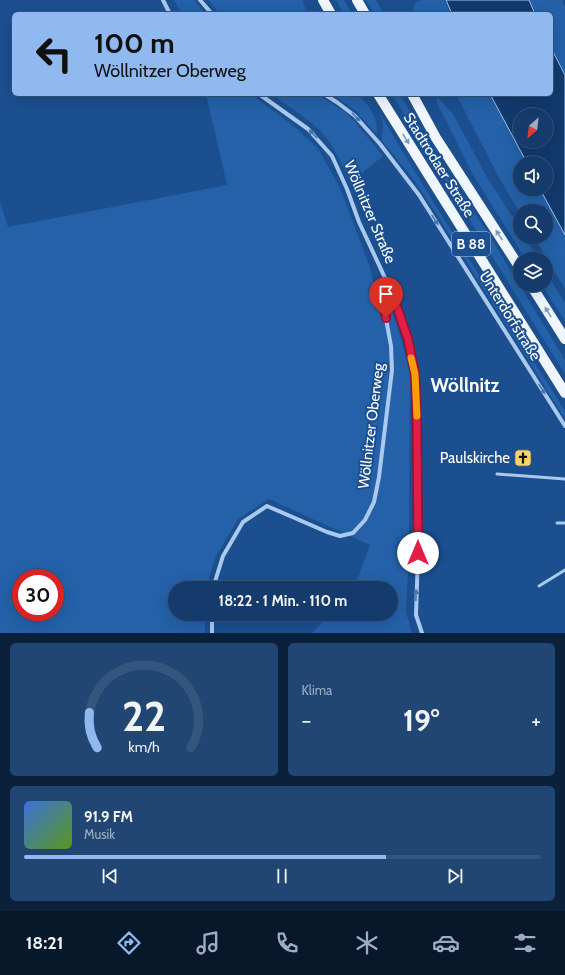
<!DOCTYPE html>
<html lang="de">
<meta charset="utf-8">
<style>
:root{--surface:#143b6b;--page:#214673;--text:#f1f3f6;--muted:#9dadc1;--line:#33557e;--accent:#90b9f0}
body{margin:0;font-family:Cabin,sans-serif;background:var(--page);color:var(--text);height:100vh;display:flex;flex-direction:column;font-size:15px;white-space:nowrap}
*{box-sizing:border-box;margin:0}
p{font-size:13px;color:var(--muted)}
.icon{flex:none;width:22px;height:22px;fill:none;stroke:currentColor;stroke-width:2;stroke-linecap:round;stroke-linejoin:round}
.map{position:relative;height:633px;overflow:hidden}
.sheet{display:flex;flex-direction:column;gap:10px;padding:10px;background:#0b203b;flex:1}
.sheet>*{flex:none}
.guide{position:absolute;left:12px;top:12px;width:541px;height:84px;border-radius:6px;box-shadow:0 4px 16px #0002,0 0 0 1px var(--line);background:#90b9f0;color:#111;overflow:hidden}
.needle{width:26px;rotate:208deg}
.controls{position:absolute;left:513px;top:108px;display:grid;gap:8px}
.controls a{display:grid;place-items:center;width:40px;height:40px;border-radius:50%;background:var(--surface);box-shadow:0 4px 16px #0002,0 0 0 1px var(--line);font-size:20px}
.speed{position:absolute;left:12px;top:569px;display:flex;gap:8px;font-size:20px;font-weight:700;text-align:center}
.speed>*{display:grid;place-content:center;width:52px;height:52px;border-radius:50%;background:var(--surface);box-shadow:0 4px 16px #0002,0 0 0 1px var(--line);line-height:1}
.speed .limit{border:6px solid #d22;background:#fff;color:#111}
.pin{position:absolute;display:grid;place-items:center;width:34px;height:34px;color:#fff;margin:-41px -17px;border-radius:50% 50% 50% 0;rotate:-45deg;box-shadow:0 0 4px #0007}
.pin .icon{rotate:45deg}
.me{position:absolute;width:44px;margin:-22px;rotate:0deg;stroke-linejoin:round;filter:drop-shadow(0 0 3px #0008)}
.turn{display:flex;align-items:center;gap:14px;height:84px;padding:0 16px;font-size:18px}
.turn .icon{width:52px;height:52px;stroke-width:2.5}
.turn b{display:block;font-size:28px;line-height:34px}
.big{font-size:30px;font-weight:800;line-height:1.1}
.sheet .tile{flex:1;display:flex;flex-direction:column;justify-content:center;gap:6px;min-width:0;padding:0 14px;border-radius:6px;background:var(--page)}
.sheet .dial{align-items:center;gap:0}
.dial svg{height:104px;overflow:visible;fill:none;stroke:var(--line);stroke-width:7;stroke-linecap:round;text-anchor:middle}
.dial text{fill:var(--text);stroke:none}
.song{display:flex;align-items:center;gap:12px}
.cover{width:48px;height:48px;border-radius:6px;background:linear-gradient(135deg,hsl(220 70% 55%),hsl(90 70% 35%))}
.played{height:4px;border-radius:2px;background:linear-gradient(90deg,var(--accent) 70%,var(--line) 70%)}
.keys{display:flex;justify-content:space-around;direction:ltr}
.heat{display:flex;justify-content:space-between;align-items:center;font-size:22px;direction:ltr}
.sheet .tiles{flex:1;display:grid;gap:10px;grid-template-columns:1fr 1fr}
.tile:last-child{grid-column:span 2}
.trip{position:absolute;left:168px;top:581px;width:230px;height:40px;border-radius:20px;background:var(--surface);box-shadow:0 4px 16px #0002,0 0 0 1px var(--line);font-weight:800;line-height:40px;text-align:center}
.tab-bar{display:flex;height:64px;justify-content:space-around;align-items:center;background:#08182b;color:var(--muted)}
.tab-bar .icon{width:28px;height:28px}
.tab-bar .active{color:var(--accent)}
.tab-bar b{font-size:18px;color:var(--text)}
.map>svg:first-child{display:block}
.green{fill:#2461a8;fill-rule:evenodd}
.water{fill:#123a6d;stroke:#9cc4f0;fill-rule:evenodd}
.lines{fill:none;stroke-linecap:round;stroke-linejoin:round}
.lane{stroke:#a9c9ee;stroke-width:3}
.street{stroke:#a9c9ee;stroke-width:4}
.primary{stroke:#f0f6ff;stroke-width:10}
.oneway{fill:#4674ac}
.oneway2{fill:#7b9ac1}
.route-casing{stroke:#92132f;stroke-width:10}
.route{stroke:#e11d48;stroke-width:7}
.slow{stroke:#f59e0b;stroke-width:7}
.labels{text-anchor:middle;stroke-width:4;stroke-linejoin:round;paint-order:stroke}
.shield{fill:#1b4f8f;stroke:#bbcadd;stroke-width:1}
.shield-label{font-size:14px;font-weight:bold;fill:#fff}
.street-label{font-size:15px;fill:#fff;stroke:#1b4f8f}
.poi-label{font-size:15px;fill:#fff;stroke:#1b4f8f;text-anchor:end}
.district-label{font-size:19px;font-weight:bold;fill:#fff;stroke:#1b4f8f}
</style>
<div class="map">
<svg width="565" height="633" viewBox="0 0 565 633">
<rect width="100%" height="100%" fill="#1b4f8f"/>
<g class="green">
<path d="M 174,0 L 194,0 L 205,14 L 182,14 Z"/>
<path d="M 208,0 L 302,0 L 308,14 L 220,14 Z"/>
<path d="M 336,0 L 344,0 L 352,14 L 344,14 Z"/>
<path d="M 366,0 L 376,0 L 384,14 L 375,14 Z"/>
<path d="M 421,0 L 444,0 L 451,14 L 415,14 L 413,9 L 415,3 Z"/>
<path d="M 529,0 L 562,0 L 565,8 L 565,75 L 551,48 L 551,14 L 535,14 Z"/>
<path d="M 206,94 L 251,94 L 296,128 L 319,150 L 340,188 L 370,267 L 374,284 L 378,311 L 392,310 L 402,342 L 410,375 L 409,552 L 406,612 L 412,633 L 312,633 L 330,614 L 391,614 L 391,588 L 354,588 L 370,545 L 269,499 L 238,519 L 216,556 L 206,588 L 175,588 L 175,614 L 205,614 L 205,633 L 0,633 L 0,202 L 8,227 L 227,185 ZM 21,578 L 55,578 L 55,612 L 21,612 Z"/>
<path d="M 271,94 L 316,94 L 344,111 L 356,123 L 383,156 L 358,176 L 352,187 C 344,170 337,151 325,136 C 310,119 289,107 271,94 Z"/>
<path d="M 332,94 L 358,94 C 370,107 378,117 377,135 L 356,111 Z"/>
<path d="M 392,94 L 400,94 L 436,156 L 486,230 L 565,360 L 565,374 Z"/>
<path d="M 456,94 L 490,94 L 527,163 L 520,163 L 520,189 L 540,189 L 565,235 L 565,289 L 534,237 L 546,237 L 546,211 L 520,211 L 520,213 L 498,176 Z"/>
<path d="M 437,97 L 453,114 L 488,179 L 520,229 L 520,237 L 525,237 L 538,259 L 526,259 L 521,252 L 472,173 L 437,103 Z"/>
<path d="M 379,112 L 435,205 L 565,411 L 565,419 L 434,210 L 414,180 L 382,141 L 383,122 Z"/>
<path d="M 546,272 L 565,303 L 565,321 L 542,285 L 546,285 Z"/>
</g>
<g class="water">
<path d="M 446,0 L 529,0 L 535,14 L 452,14 Z"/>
<path d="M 551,48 L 565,75 L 565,235 L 540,189 L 546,189 L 546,163 L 527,163 L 490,94 L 551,94 ZM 520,115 L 546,115 L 546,141 L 520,141 Z"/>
</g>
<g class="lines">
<g class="lane">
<path d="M 497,474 L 565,479"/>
<path d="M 557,523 L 565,523"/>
<path d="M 539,586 L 565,570"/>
</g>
<g class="street">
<path d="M 163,0 L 170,14"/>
<path d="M 200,0 L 212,14"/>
<path d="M 259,94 L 308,129 L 332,156 L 347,189 L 359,222 L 392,293 L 408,339 L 415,374 L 417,423 L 418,553 L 416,615 L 422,633"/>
<path d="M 324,94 L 338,103 L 355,116 L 380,144 L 419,195 L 565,426"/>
<path d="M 213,588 L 223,556 L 243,522 L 267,506 L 327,532 L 340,536 L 353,533 L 365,520 L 374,502 L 379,477 L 392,370 L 391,346 L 384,308 L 385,301 L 392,293"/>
<path d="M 212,633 L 212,614"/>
</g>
<g class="primary">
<path d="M 323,0 L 331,14"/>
<path d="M 357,0 L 365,14"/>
<path d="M 378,94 L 565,393"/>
<path d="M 412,94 L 436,138 L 520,268"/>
<path d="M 531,285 L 565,339"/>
</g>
</g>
<defs><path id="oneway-solid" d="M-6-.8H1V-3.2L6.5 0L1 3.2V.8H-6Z"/></defs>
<g class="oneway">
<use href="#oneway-solid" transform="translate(356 117) rotate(45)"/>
<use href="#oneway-solid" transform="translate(313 134) rotate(-134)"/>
<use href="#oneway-solid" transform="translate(435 220) rotate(57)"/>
<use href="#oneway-solid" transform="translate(542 389) rotate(58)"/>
<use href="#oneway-solid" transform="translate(416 595) rotate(-88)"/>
</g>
<g class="oneway2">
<use href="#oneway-solid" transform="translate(406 139) rotate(58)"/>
<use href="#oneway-solid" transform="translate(499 235) rotate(-123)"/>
<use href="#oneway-solid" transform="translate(548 312) rotate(-122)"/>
</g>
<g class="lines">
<defs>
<path id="route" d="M 386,318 C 384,306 384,303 392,293 L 408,339 L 415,374 L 417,423 L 418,553"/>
</defs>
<use href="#route" class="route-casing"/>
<use href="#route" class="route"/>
<path class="slow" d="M 411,358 L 415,374 L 417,416"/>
</g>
<defs>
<symbol id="church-square" viewBox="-11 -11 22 22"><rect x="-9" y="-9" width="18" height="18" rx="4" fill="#ffd166" stroke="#1b4f8f"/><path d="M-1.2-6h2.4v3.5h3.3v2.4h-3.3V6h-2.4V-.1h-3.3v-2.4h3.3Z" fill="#111"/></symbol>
</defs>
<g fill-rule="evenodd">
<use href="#church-square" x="513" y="448" width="20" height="20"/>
</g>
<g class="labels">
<rect class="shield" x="452" y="232" width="38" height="24" rx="3"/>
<g class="shield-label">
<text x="471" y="249">B 88</text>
</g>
<g class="street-label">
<text transform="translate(439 165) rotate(58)" y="5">Stadtrodaer Straße</text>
<text transform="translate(370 212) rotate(67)" y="5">Wöllnitzer Straße</text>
<text transform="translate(510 316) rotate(58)" y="5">Unterdorfstraße</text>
<text transform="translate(371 426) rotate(-83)" y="5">Wöllnitzer Oberweg</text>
</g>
<g class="poi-label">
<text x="510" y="463">Paulskirche</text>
</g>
<g class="district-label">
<text x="465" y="392">Wöllnitz</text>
</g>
</g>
</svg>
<div class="controls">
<a><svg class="needle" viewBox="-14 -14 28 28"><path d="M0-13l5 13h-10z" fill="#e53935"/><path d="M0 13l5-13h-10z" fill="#9dadc1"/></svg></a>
<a><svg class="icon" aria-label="sound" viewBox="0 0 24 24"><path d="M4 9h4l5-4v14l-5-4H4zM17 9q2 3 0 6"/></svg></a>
<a><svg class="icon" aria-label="search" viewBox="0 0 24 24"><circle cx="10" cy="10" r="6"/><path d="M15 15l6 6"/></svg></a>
<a><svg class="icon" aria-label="layers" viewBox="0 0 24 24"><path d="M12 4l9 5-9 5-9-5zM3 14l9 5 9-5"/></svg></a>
</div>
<div class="speed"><div class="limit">30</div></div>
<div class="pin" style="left:386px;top:318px;background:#d93025"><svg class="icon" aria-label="arrive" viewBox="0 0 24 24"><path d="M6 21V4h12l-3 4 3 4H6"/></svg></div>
<svg class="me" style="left:418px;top:553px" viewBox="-20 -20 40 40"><circle r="19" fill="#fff"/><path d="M0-13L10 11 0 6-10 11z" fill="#e11d48"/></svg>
<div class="trip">18:22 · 1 Min. · 110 m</div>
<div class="guide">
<div class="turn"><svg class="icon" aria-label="left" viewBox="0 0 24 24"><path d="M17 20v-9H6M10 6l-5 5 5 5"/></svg><div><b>100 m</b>Wöllnitzer Oberweg</div></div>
</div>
</div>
<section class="sheet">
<div class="tiles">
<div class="tile dial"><svg viewBox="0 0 100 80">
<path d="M14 69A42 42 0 1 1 86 69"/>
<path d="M14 69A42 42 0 0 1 8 42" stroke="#90b9f0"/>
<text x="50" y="56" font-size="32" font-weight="700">22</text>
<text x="50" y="72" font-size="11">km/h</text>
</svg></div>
<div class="tile"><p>Klima</p>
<div class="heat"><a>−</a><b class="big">19°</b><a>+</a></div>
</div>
<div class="tile">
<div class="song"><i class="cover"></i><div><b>91.9 FM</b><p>Musik</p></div></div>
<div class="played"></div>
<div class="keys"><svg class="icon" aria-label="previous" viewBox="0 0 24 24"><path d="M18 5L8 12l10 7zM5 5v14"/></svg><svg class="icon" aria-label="pause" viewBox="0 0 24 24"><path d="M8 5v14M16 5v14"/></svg><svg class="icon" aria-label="next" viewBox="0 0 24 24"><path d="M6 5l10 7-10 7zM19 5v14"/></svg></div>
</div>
</div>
</section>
<nav class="tab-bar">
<b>18:21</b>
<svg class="icon active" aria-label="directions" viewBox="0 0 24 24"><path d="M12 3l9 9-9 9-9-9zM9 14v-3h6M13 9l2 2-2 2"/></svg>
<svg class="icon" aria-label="music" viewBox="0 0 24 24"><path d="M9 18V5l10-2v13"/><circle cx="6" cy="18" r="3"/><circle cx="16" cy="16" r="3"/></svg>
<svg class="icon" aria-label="phone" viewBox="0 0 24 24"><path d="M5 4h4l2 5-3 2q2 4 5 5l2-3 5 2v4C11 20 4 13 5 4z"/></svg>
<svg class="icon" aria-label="climate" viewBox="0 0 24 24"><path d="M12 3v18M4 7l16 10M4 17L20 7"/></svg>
<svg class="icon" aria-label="car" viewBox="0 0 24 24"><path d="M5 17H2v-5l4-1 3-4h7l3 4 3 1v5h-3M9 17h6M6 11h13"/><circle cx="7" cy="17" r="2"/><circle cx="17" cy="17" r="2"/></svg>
<svg class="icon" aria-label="filters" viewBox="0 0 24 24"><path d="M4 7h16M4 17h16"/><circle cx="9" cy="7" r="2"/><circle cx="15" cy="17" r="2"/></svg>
</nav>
